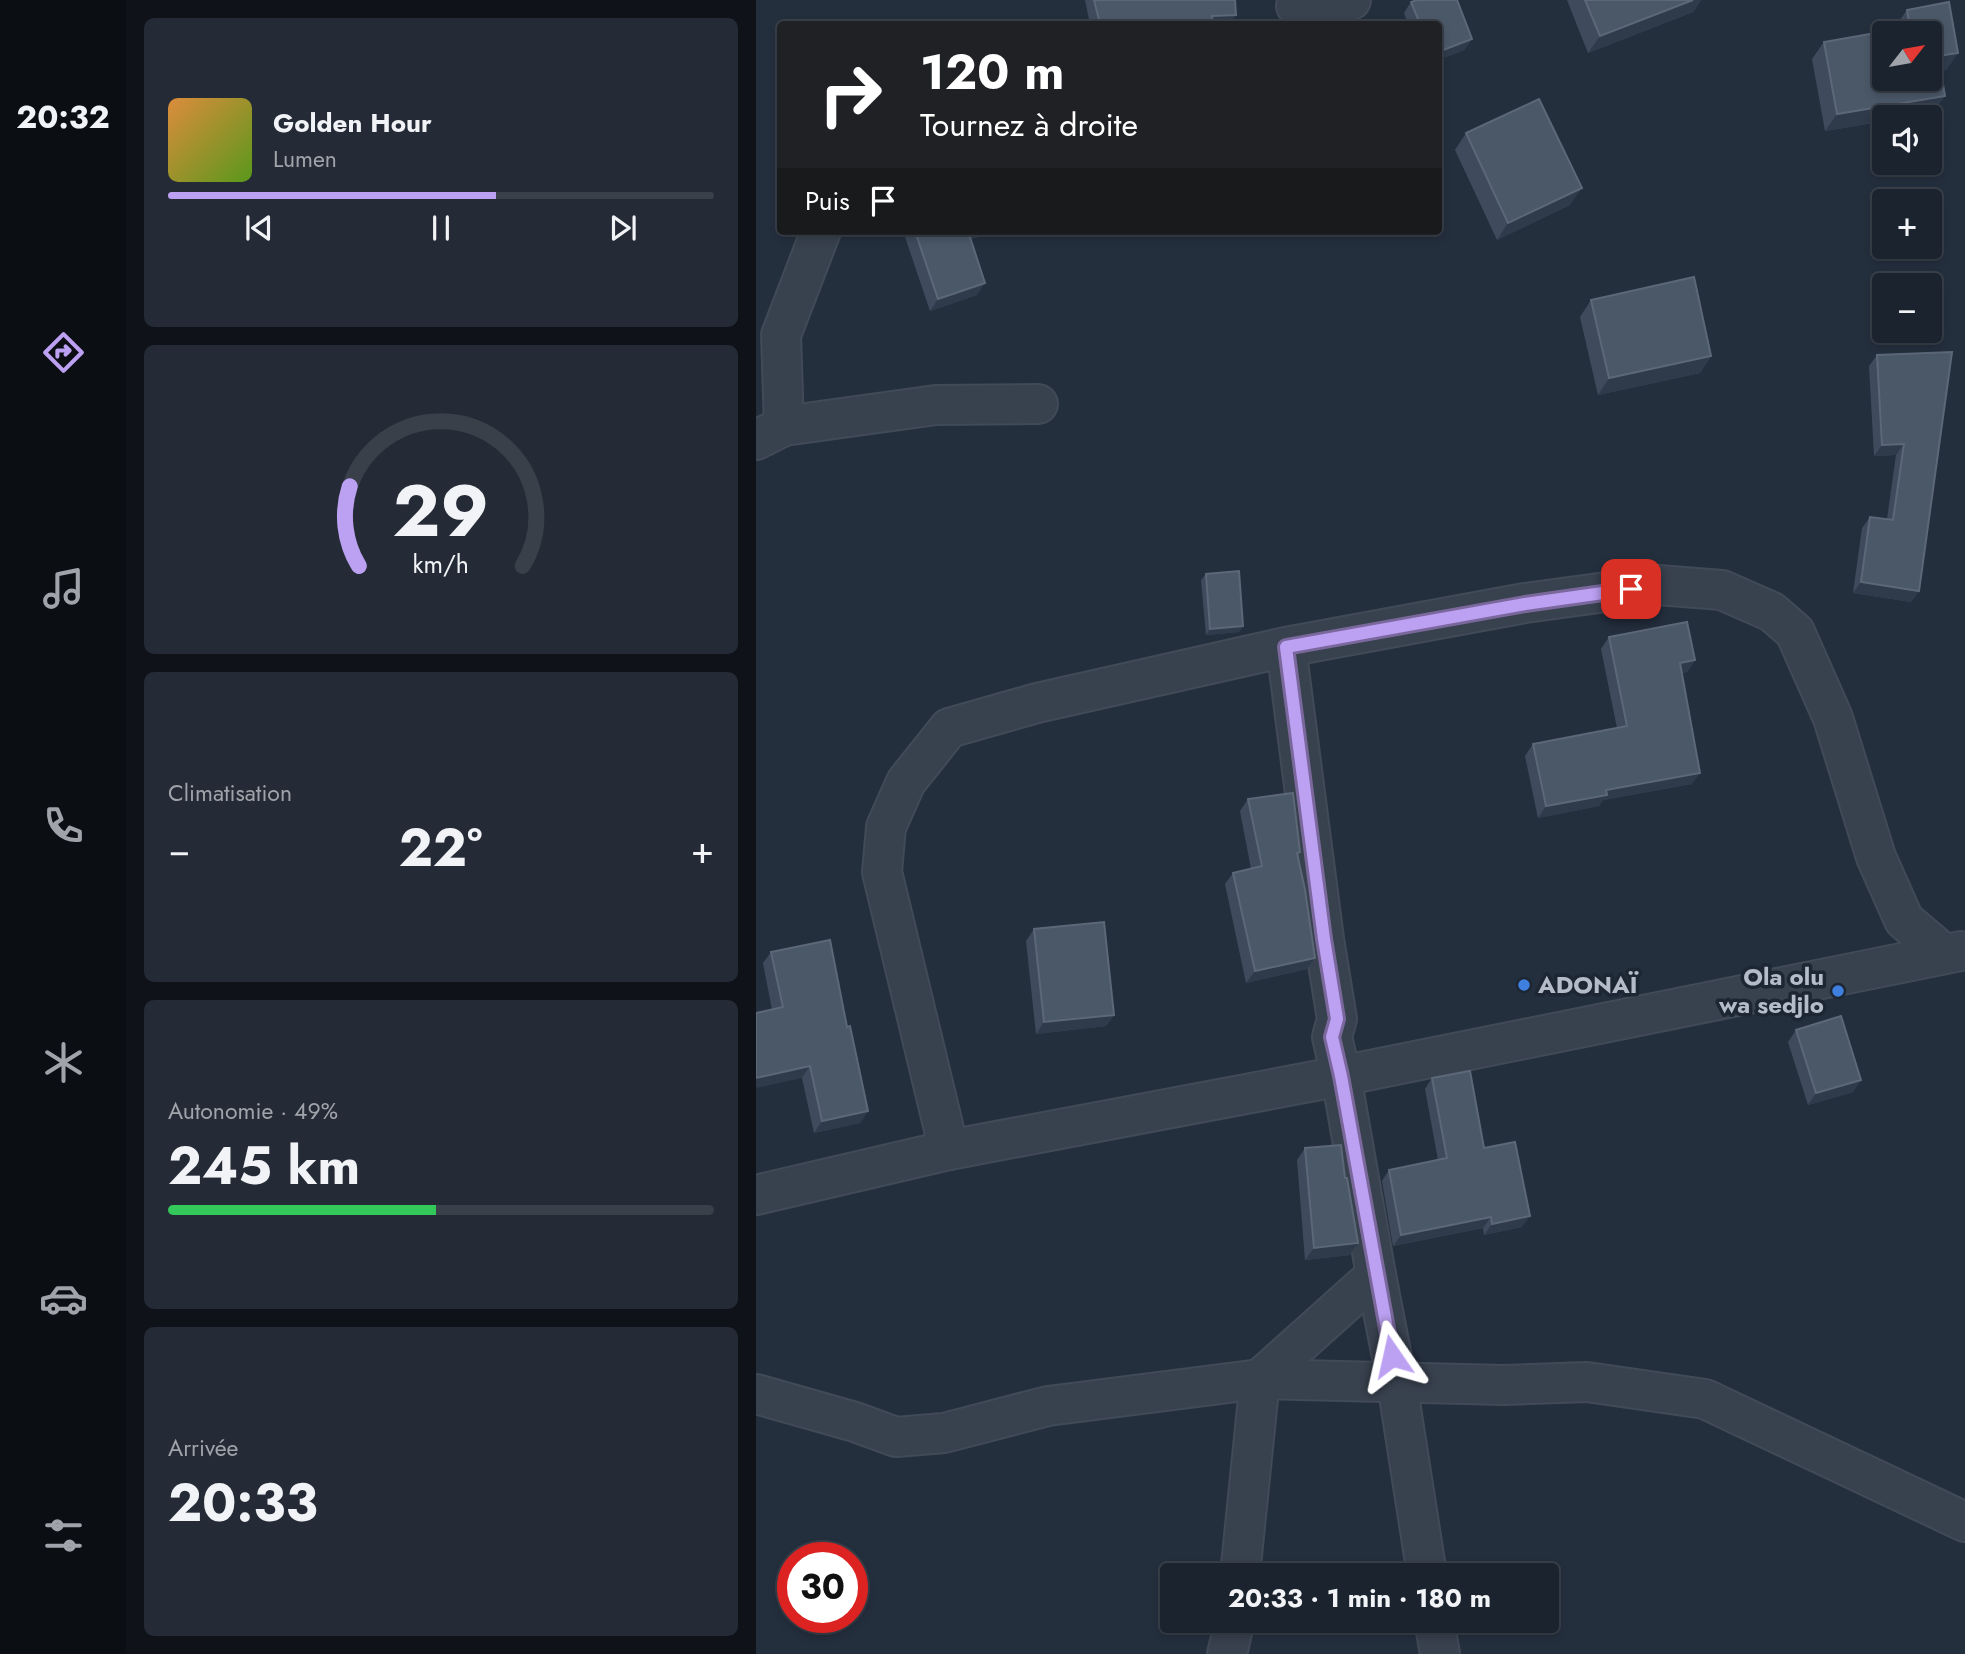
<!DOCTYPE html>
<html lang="fr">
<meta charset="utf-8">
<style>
:root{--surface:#1b232e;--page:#242b36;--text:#f1f3f6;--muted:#a0a4aa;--line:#39404a;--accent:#bca0f2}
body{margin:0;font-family:Jost,sans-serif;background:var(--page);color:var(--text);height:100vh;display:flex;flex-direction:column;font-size:26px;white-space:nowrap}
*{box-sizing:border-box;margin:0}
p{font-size:23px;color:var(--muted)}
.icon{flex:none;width:38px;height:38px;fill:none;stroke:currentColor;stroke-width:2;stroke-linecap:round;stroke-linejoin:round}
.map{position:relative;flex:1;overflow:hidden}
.side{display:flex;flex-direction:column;gap:18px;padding:18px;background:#0f1319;width:630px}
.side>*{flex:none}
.banner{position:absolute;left:21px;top:21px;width:665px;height:214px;border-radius:7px;box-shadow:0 4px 10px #0003,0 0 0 2px var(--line);background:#202124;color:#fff;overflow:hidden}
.needle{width:46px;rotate:59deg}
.tools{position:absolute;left:1116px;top:21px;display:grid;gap:14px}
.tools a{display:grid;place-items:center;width:70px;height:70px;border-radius:7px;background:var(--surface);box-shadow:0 4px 10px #0003,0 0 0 2px var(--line);font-size:35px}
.speed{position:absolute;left:21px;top:1542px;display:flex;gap:14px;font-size:35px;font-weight:700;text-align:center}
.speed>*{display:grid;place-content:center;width:91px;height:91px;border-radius:50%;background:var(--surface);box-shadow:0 4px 10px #0003,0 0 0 2px var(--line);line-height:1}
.speed .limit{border:10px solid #d22;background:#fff;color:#111}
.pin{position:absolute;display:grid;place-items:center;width:60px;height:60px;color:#fff;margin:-30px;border-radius:14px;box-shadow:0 4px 10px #0006}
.me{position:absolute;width:77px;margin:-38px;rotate:349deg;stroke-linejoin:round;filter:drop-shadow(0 0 5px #0008)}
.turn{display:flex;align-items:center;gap:24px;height:147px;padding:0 28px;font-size:32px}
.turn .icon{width:91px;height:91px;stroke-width:2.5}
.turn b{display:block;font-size:49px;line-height:60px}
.then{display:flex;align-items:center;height:66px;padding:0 28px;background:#0003;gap:14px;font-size:26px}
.big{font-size:52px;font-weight:700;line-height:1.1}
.side .tile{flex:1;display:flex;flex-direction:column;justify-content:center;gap:10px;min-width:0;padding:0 24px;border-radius:10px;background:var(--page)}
.side .dial{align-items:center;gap:0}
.dial svg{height:182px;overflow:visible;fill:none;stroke:var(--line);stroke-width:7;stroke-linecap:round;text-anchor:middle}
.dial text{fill:var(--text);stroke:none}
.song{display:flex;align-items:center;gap:21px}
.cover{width:84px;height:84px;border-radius:10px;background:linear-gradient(135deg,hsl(30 70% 55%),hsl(90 70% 35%))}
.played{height:7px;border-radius:4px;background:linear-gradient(90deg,var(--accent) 60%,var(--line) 60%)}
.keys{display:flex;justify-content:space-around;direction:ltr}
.heat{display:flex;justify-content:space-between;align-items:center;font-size:38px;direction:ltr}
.charge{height:10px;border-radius:5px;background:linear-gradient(90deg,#34c759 49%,var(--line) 0)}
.trip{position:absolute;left:404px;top:1563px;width:399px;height:70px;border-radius:7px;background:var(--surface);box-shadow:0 4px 10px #0003,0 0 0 2px var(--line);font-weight:700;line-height:70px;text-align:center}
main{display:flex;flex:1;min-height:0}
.dock{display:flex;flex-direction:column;width:126px;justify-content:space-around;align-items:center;background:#0b0e12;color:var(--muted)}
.dock .icon{width:49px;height:49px}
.dock .active{color:var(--accent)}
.dock b{font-size:32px;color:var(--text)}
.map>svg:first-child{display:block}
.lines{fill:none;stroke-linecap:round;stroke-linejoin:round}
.street-casing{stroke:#414a57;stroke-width:42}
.street{stroke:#38414e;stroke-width:38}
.wall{fill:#3f4b5c}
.shaded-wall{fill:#2f3b4b}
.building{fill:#4b5868;stroke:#5c6777;stroke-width:2;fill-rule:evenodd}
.route-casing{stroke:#7a689d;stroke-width:18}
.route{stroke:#bca0f2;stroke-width:12}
.shop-dot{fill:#3f7fe0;stroke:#1d2633;stroke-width:2.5}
.labels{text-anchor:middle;stroke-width:7;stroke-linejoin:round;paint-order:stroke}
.poi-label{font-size:24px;font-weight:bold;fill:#b4bcc9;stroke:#1d2633;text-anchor:end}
</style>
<main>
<nav class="dock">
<b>20:32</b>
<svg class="icon active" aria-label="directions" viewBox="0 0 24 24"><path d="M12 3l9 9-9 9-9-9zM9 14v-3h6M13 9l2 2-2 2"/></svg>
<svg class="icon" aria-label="music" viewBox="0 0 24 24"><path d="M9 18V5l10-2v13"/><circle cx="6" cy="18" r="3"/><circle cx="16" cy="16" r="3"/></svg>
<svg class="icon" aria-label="phone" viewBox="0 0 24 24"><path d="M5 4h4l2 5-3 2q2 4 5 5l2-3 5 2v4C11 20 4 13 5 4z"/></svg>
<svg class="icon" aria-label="climate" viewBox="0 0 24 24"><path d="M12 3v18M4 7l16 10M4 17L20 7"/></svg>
<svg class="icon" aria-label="car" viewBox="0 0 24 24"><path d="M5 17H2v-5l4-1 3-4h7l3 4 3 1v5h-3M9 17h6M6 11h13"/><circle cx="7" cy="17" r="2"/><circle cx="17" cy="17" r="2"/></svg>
<svg class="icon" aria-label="filters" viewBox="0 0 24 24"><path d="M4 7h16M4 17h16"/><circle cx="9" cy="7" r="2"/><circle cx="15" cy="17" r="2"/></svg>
</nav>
<section class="side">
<div class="tile">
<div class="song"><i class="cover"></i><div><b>Golden Hour</b><p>Lumen</p></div></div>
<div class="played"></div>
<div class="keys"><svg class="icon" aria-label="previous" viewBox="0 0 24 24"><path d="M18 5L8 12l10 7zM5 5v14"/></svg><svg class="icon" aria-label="pause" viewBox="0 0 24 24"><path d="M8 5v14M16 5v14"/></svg><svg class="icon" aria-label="next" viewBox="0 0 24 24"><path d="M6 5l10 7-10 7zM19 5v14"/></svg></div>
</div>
<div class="tile dial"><svg viewBox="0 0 100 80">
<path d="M14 69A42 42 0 1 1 86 69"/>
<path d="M14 69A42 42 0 0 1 10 34" stroke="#bca0f2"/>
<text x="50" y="56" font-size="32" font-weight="700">29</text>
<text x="50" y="72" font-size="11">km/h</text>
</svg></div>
<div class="tile"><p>Climatisation</p>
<div class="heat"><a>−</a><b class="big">22°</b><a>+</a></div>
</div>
<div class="tile"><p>Autonomie · 49%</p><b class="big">245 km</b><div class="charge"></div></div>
<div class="tile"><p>Arrivée</p><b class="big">20:33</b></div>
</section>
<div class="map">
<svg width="1209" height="1654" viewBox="0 0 1209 1654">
<rect width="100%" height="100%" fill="#242f3e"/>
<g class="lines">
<defs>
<g id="street">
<path d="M 540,6 L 595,0"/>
<path d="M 28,426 L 25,335 L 65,231"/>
<path d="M 0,440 L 28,426 L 180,405 L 282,404"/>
<path d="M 193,1150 L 126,872 L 130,827 L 150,782 L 193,728 L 281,703 L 530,647 L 769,603 L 902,585 L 966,590 L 1016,612 L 1039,632 L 1077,718 L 1120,857 L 1148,920 L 1188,954"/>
<path d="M 0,1195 L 193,1150 L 585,1076 L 1205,951"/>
<path d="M 620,1275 L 641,1383 L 671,1575"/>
<path d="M 0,1394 L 99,1422 L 140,1437 L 188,1433 L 292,1406 L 504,1379 L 748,1385 L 831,1382 L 949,1399 L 1209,1522"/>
<path d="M 484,1575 L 504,1379 L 620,1275 L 585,1076 L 576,1037 L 581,1019 L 568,939 L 530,647"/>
<path d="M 678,1620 L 684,1654"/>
<path d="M 471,1654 L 479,1620"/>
</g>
</defs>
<use href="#street" class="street-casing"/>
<use href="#street" class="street"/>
</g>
<g class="wall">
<path d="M 329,0 L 479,0 L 480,15 L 473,24 L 334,24 Z"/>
<path d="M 811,0 L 945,0 L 937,12 L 832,53 Z"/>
<path d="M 655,2 L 716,39 L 708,50 L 682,60 L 682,24 L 652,24 L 648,13 Z"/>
<path d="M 1151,10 L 1202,53 L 1190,70 L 1184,71 L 1177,113 L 1129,117 L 1129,121 L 1069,131 L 1056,59 L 1068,42 L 1140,30 L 1139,27 Z"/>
<path d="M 710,133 L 814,205 L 741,240 L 699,150 Z"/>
<path d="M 147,231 L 244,231 L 215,239 L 221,295 L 174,311 Z"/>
<path d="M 835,300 L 955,356 L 944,373 L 842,395 L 824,317 Z"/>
<path d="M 1196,352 L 1163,591 L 1155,602 L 1097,593 L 1106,528 L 1114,517 L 1131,519 L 1140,455 L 1118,456 L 1113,366 L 1121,355 Z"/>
<path d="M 450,574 L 487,626 L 483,632 L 450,635 L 445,580 Z"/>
<path d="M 853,637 L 939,660 L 931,672 L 925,673 L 936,784 L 847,800 L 843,806 L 782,818 L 769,756 L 777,744 L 861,728 L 845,649 Z"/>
<path d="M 492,799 L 544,852 L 542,856 L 551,969 L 490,983 L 469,884 L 477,873 L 495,869 L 484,811 Z"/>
<path d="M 278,929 L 358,1015 L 350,1026 L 280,1034 L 270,941 Z"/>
<path d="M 15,952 L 91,1027 L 112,1111 L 104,1123 L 58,1133 L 46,1078 L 16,1010 L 7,963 Z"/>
<path d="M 1040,1030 L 1097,1092 L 1052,1105 L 1032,1042 Z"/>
<path d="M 676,1078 L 728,1148 L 766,1227 L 728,1235 L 727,1228 L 637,1246 L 626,1181 L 633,1170 L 682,1160 L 669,1089 Z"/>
<path d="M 549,1148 L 594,1255 L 549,1260 L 541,1160 Z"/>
</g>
<g class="shaded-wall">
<path d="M 937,0 L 945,0 L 937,12 L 832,53 L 844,36 Z"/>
<path d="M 480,15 L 473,24 L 450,24 L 456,16 Z"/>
<path d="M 716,39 L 708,50 L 682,60 L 682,52 Z"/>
<path d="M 1202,53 L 1190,70 L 1174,73 L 1182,56 Z"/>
<path d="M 1189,96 L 1177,113 L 1152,117 L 1129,117 L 1129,121 L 1069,131 L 1081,114 Z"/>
<path d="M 826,188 L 814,205 L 741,240 L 752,223 Z"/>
<path d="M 212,231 L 244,231 L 204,242 Z"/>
<path d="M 229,283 L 221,295 L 174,311 L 182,299 Z"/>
<path d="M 955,356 L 944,373 L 842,395 L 853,378 Z"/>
<path d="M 1148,444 L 1140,455 L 1118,456 L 1126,445 Z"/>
<path d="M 1105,582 L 1163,591 L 1155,602 L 1097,593 Z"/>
<path d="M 487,626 L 483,632 L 450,635 L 454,629 Z"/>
<path d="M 939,660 L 931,672 L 915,675 L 924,663 Z"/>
<path d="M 944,773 L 936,784 L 847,800 L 843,806 L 782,818 L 790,806 L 850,790 Z"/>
<path d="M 559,958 L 551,969 L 490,983 L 499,971 Z"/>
<path d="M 358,1015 L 350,1026 L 280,1034 L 288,1022 Z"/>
<path d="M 54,1066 L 46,1078 L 0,1088 L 0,1079 Z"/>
<path d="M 1105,1080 L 1097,1092 L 1052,1105 L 1060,1093 Z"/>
<path d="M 112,1111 L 104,1123 L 58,1133 L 66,1121 Z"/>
<path d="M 774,1216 L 766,1227 L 728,1235 L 736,1224 Z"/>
<path d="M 735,1217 L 727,1228 L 637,1246 L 645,1235 Z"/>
<path d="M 602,1243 L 594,1255 L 549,1260 L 558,1248 Z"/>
</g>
<g class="building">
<path d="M 338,0 L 479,0 L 480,15 L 456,16 L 457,24 L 394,24 L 394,23 L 387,24 L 344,24 Z"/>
<path d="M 661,0 L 701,0 L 716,39 L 682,52 L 682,24 L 664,24 L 655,2 Z"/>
<path d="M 829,0 L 937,0 L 844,36 Z"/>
<path d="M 1193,2 L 1202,53 L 1182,56 L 1189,96 L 1081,114 L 1068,42 L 1154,27 L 1151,10 ZM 1129,33 L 1174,33 L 1174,79 L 1129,79 Z"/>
<path d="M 783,99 L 826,188 L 752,223 L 710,133 Z"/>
<path d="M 159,231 L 212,231 L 229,283 L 182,299 Z"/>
<path d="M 938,277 L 955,356 L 853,378 L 835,300 Z"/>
<path d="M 1196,352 L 1163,591 L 1105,582 L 1114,517 L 1137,520 L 1148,444 L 1126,445 L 1121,355 Z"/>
<path d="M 483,571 L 487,626 L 454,629 L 450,574 Z"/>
<path d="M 931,622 L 939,660 L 924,663 L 944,773 L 850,790 L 851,795 L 790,806 L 777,744 L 871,726 L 853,637 Z"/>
<path d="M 537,793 L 544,852 L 541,853 L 549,890 L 559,958 L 499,971 L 477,873 L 506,866 L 492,799 Z"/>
<path d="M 348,922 L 358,1015 L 288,1022 L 278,929 Z"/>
<path d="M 74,940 L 91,1027 L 94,1026 L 112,1111 L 66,1121 L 54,1066 L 0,1078 L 0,1013 L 27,1007 L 15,952 Z"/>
<path d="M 1085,1016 L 1105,1080 L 1060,1093 L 1040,1030 Z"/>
<path d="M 714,1071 L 728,1148 L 759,1142 L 774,1216 L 736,1224 L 735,1217 L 645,1235 L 633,1170 L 691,1158 L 676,1078 Z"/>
<path d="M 585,1145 L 589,1178 L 591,1178 L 602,1243 L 558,1248 L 549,1148 Z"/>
</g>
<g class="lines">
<defs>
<path id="route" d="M 636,1356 L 585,1076 L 576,1037 L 581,1019 L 568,939 L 530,647 L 769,604 L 875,589"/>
</defs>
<use href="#route" class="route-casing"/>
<use href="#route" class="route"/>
</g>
<g class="shop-dot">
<circle cx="768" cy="985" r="7"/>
<circle cx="1082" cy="991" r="7"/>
</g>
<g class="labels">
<g class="poi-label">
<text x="1068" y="985">Ola olu<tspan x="1068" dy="28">wa sedjlo</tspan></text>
<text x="782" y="993" text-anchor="start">ADONAÏ</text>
</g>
</g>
</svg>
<div class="tools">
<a><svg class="needle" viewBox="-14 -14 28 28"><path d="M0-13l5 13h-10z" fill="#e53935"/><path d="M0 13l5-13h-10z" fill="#a0a4aa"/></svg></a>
<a><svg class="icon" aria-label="sound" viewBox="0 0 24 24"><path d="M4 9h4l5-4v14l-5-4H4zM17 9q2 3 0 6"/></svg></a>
<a>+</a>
<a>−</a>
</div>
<div class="speed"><div class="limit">30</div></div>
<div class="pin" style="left:875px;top:589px;background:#d93025"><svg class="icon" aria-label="arrive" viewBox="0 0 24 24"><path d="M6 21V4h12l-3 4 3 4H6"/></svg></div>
<svg class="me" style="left:636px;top:1356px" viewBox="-20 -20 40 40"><path d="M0-17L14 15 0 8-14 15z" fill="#bca0f2" stroke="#fff" stroke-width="4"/></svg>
<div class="trip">20:33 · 1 min · 180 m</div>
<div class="banner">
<div class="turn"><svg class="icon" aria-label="right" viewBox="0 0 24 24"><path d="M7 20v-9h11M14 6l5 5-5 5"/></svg><div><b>120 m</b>Tournez à droite</div></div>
<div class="then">Puis<svg class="icon" aria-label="arrive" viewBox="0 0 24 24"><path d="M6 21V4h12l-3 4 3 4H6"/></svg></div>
</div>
</div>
</main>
